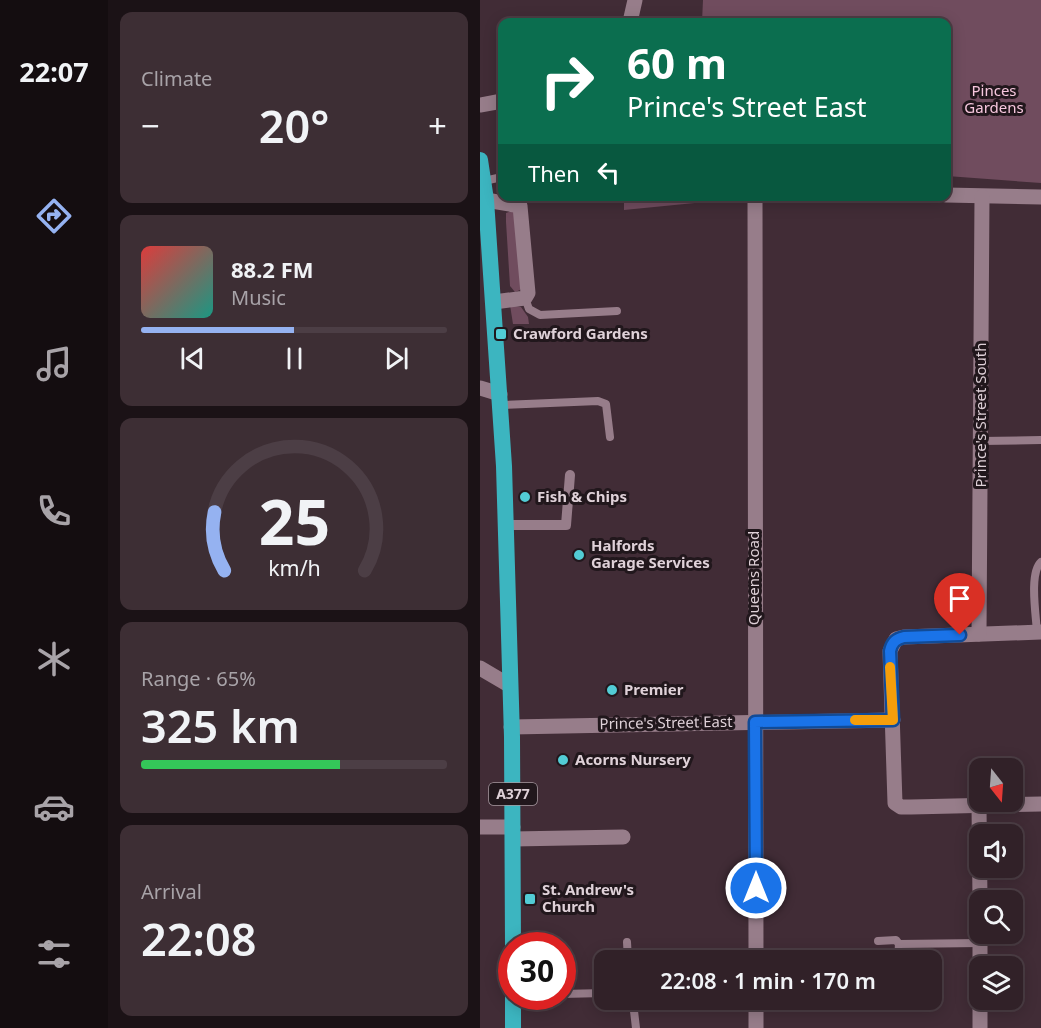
<!DOCTYPE html>
<meta charset="utf-8">
<style>
:root{--surface:#312128;--page:#3d2e34;--text:#f1f3f6;--muted:#a8a3a8;--line:#4c3e45;--accent:#95b2f1}
body{margin:0;font-family:"Noto Sans",sans-serif;background:var(--page);color:var(--text);height:100vh;display:flex;flex-direction:column;font-size:22px;white-space:nowrap}
*{box-sizing:border-box;margin:0}
p{font-size:20px;color:var(--muted)}
.icon{flex:none;width:33px;height:33px;fill:none;stroke:currentColor;stroke-width:2;stroke-linecap:round;stroke-linejoin:round}
.map{position:relative;flex:1;overflow:hidden}
.side{display:flex;flex-direction:column;gap:12px;padding:12px;background:#1b1216;width:372px}
.side>*{flex:none}
.banner{position:absolute;left:18px;top:18px;width:453px;height:183px;border-radius:12px;box-shadow:0 3px 15px #0003,0 0 0 2px var(--line);background:#0b6e4f;color:#fff;overflow:hidden}
.needle{width:39px;rotate:163deg}
.fabs{position:absolute;left:489px;top:758px;display:grid;gap:12px}
.fabs a{display:grid;place-items:center;width:54px;height:54px;border-radius:12px;background:var(--surface);box-shadow:0 3px 15px #0003,0 0 0 2px var(--line);font-size:30px}
.speed{position:absolute;left:18px;top:932px;display:flex;gap:12px;font-size:30px;font-weight:700;text-align:center}
.speed>*{display:grid;place-content:center;width:78px;height:78px;border-radius:50%;background:var(--surface);box-shadow:0 3px 15px #0003,0 0 0 2px var(--line);line-height:1}
.speed .limit{border:9px solid #d22;background:#fff;color:#111}
.pin{position:absolute;display:grid;place-items:center;width:51px;height:51px;color:#fff;margin:-62px -26px;border-radius:50% 50% 50% 0;rotate:-45deg;box-shadow:0 0 6px #0007}
.pin .icon{rotate:45deg}
.me{position:absolute;width:66px;margin:-33px;rotate:0deg;stroke-linejoin:round;filter:drop-shadow(0 0 4px #0008)}
.turn{display:flex;align-items:center;gap:21px;height:126px;padding:0 30px;font-size:27px}
.turn .icon{width:78px;height:78px;stroke-width:2.5}
.turn b{display:block;font-size:42px;line-height:51px}
.then{display:flex;align-items:center;height:57px;padding:0 30px;background:#0003;gap:12px;font-size:22px}
.big{font-size:45px;font-weight:600;line-height:1.1}
.side .widget{flex:1;display:flex;flex-direction:column;justify-content:center;gap:9px;min-width:0;padding:0 21px;border-radius:12px;background:var(--page)}
.side .dial{align-items:center;gap:0}
.dial svg{height:156px;overflow:visible;fill:none;stroke:var(--line);stroke-width:7;stroke-linecap:round;text-anchor:middle}
.dial text{fill:var(--text);stroke:none}
.song{display:flex;align-items:center;gap:18px}
.cover{width:72px;height:72px;border-radius:9px;background:linear-gradient(135deg,hsl(0 70% 55%),hsl(170 70% 35%))}
.played{height:6px;border-radius:3px;background:linear-gradient(90deg,var(--accent) 50%,var(--line) 50%)}
.keys{display:flex;justify-content:space-around;direction:ltr}
.heat{display:flex;justify-content:space-between;align-items:center;font-size:33px;direction:ltr}
.charge{height:9px;border-radius:4px;background:linear-gradient(90deg,#34c759 65%,var(--line) 0)}
.trip{position:absolute;left:114px;top:950px;width:348px;height:60px;border-radius:12px;background:var(--surface);box-shadow:0 3px 15px #0003,0 0 0 2px var(--line);font-weight:600;line-height:60px;text-align:center}
main{display:flex;flex:1;min-height:0}
.menu{display:flex;flex-direction:column;width:108px;justify-content:space-around;align-items:center;background:#140d10;color:var(--muted)}
.menu .icon{width:42px;height:42px}
.menu .on{color:var(--accent)}
.menu b{font-size:27px;color:var(--text)}
.map>svg:first-child{display:block}
.green{fill:#704c5e}
.lines{fill:none;stroke-linecap:round;stroke-linejoin:round}
.service{stroke:#977d8a;stroke-width:8}
.pedestrian{stroke:#977d8a;stroke-width:10}
.minor{stroke:#977d8a;stroke-width:15}
.trunk{stroke:#3cb5c0;stroke-width:16}
.route-casing{stroke:#114b97;stroke-width:15}
.route{stroke:#1a73e8;stroke-width:10}
.slow{stroke:#f59e0b;stroke-width:10}
.poi-dot{fill:#52ccd5;stroke:#21171c;stroke-width:2}
.labels{text-anchor:middle;stroke-width:6;stroke-linejoin:round;paint-order:stroke}
.shield{fill:#21171c;stroke:#a699a0;stroke-width:1.5}
.shield-label{font-size:14px;font-weight:bold;fill:#dfd1d8}
.park-label{font-size:15px;fill:#f7c7de;stroke:#21171c}
.poi-label{font-size:15px;font-weight:bold;fill:#dfd1d8;stroke:#21171c;text-anchor:start}
.street-label{font-size:15px;fill:#dfd1d8;stroke:#21171c}
</style>
<main>
<nav class="menu">
<b>22:07</b>
<svg class="icon on" aria-label="directions" viewBox="0 0 24 24"><path d="M12 3l9 9-9 9-9-9zM9 14v-3h6M13 9l2 2-2 2"/></svg>
<svg class="icon" aria-label="music" viewBox="0 0 24 24"><path d="M9 18V5l10-2v13"/><circle cx="6" cy="18" r="3"/><circle cx="16" cy="16" r="3"/></svg>
<svg class="icon" aria-label="phone" viewBox="0 0 24 24"><path d="M5 4h4l2 5-3 2q2 4 5 5l2-3 5 2v4C11 20 4 13 5 4z"/></svg>
<svg class="icon" aria-label="climate" viewBox="0 0 24 24"><path d="M12 3v18M4 7l16 10M4 17L20 7"/></svg>
<svg class="icon" aria-label="car" viewBox="0 0 24 24"><path d="M5 17H2v-5l4-1 3-4h7l3 4 3 1v5h-3M9 17h6M6 11h13"/><circle cx="7" cy="17" r="2"/><circle cx="17" cy="17" r="2"/></svg>
<svg class="icon" aria-label="filters" viewBox="0 0 24 24"><path d="M4 7h16M4 17h16"/><circle cx="9" cy="7" r="2"/><circle cx="15" cy="17" r="2"/></svg>
</nav>
<section class="side">
<div class="widget"><p>Climate</p>
<div class="heat"><a>−</a><b class="big">20°</b><a>+</a></div>
</div>
<div class="widget">
<div class="song"><i class="cover"></i><div><b>88.2 FM</b><p>Music</p></div></div>
<div class="played"></div>
<div class="keys"><svg class="icon" aria-label="previous" viewBox="0 0 24 24"><path d="M18 5L8 12l10 7zM5 5v14"/></svg><svg class="icon" aria-label="pause" viewBox="0 0 24 24"><path d="M8 5v14M16 5v14"/></svg><svg class="icon" aria-label="next" viewBox="0 0 24 24"><path d="M6 5l10 7-10 7zM19 5v14"/></svg></div>
</div>
<div class="widget dial"><svg viewBox="0 0 100 80">
<path d="M14 69A42 42 0 1 1 86 69"/>
<path d="M14 69A42 42 0 0 1 9 39" stroke="#95b2f1"/>
<text x="50" y="56" font-size="32" font-weight="700">25</text>
<text x="50" y="72" font-size="11">km/h</text>
</svg></div>
<div class="widget"><p>Range · 65%</p><b class="big">325 km</b><div class="charge"></div></div>
<div class="widget"><p>Arrival</p><b class="big">22:08</b></div>
</section>
<div class="map">
<svg width="561" height="1028" viewBox="0 0 561 1028">
<rect width="100%" height="100%" fill="#412c36"/>
<g class="green">
<path d="M 223,0 L 561,0 L 561,183 L 467,176 L 466,22 L 222,22 Z"/>
<path d="M 144,197 L 144,196 L 255,197 L 255,199 L 144,210 Z"/>
<path d="M 31,211 L 35,213 L 41,284 L 40,290 L 35,292 L 30,286 L 26,222 L 26,213 Z"/>
<path d="M 30,305 L 41,307 L 48,317 L 49,324 L 33,324 Z"/>
</g>
<g class="lines">
<g class="service">
<path d="M 4,181 L 22,177"/>
<path d="M 45,298 L 49,309 L 60,315 L 137,311"/>
<path d="M 21,405 L 118,401 L 126,404 L 130,437"/>
<path d="M 501,441 L 561,440"/>
<path d="M 557,632 C 556,615 549,573 561,562"/>
<path d="M 398,941 L 416,940 L 419,944"/>
<path d="M 147,942 L 148,960"/>
<path d="M 418,960 L 419,944 L 500,943"/>
<path d="M 82,994 L 124,993"/>
<path d="M 154,1011 L 156,1028"/>
</g>
<path class="pedestrian" d="M 26,525 L 86,525 L 90,475"/>
<g class="minor">
<path d="M 150,22 L 155,0"/>
<path d="M 0,105 L 22,101"/>
<path d="M 466,195 L 561,197"/>
<path d="M 275,196 L 276,960"/>
<path d="M 6,200 L 40,206 L 48,293 L 45,298 L 14,302"/>
<path d="M 0,388 L 20,394"/>
<path d="M 561,632 L 424,637 L 416,639 L 410,651 L 415,803 L 421,807 L 431,807 L 561,804"/>
<path d="M 499,634 L 502,197"/>
<path d="M 0,668 L 29,685"/>
<path d="M 31,727 L 413,720"/>
<path d="M 499,806 L 500,900"/>
<path d="M 0,827 L 33,827"/>
<path d="M 33,839 L 143,837"/>
<path d="M 500,933 L 500,966"/>
<path d="M 276,999 L 276,1028"/>
<path d="M 500,999 L 500,1028"/>
</g>
<g class="trunk">
<path d="M 0,160 L 6,200 L 24,466 L 32,737 L 33,945"/>
<path d="M 33,1028 L 33,996"/>
</g>
</g>
<g class="lines">
<defs>
<path id="route" d="M 276,888 L 275,722 L 413,720 L 410,651 C 412,642 416,639 424,637 L 480,635"/>
</defs>
<use href="#route" class="route-casing"/>
<use href="#route" class="route"/>
<path class="slow" d="M 375,720 L 413,720 L 410,667"/>
</g>
<g class="poi-dot">
<rect x="15" y="328" width="12" height="12" rx="3"/>
<circle cx="45" cy="497" r="6"/>
<circle cx="99" cy="555" r="6"/>
<circle cx="132" cy="690" r="6"/>
<circle cx="83" cy="760" r="6"/>
<rect x="44" y="893" width="12" height="12" rx="3"/>
</g>
<g class="labels">
<rect class="shield" x="9" y="783" width="48" height="22" rx="4.5"/>
<g class="shield-label">
<text x="33" y="799">A377</text>
</g>
<g class="park-label">
<text x="514" y="96">Pinces<tspan x="514" dy="17">Gardens</tspan></text>
</g>
<g class="poi-label">
<text x="33" y="339">Crawford Gardens</text>
<text x="57" y="502">Fish &amp; Chips</text>
<text x="111" y="551">Halfords<tspan x="111" dy="17">Garage Services</tspan></text>
<text x="144" y="695">Premier</text>
<text x="95" y="765">Acorns Nursery</text>
<text x="62" y="895">St. Andrew's<tspan x="62" dy="17">Church</tspan></text>
</g>
<g class="street-label">
<text transform="translate(501 415) rotate(-90)" y="5">Prince's Street South</text>
<text transform="translate(274 578) rotate(-90)" y="5">Queens Road</text>
<text transform="translate(186 723) rotate(-1)" y="5">Prince's Street East</text>
</g>
</g>
</svg>
<div class="fabs">
<a><svg class="needle" viewBox="-14 -14 28 28"><path d="M0-13l5 13h-10z" fill="#e53935"/><path d="M0 13l5-13h-10z" fill="#a8a3a8"/></svg></a>
<a><svg class="icon" aria-label="sound" viewBox="0 0 24 24"><path d="M4 9h4l5-4v14l-5-4H4zM17 9q2 3 0 6"/></svg></a>
<a><svg class="icon" aria-label="search" viewBox="0 0 24 24"><circle cx="10" cy="10" r="6"/><path d="M15 15l6 6"/></svg></a>
<a><svg class="icon" aria-label="layers" viewBox="0 0 24 24"><path d="M12 4l9 5-9 5-9-5zM3 14l9 5 9-5"/></svg></a>
</div>
<div class="speed"><div class="limit">30</div></div>
<div class="pin" style="left:480px;top:635px;background:#d93025"><svg class="icon" aria-label="arrive" viewBox="0 0 24 24"><path d="M6 21V4h12l-3 4 3 4H6"/></svg></div>
<svg class="me" style="left:276px;top:888px" viewBox="-20 -20 40 40"><circle r="17" fill="#1a73e8" stroke="#fff" stroke-width="3"/><path d="M0-11L8 9 0 5-8 9z" fill="#fff"/></svg>
<div class="trip">22:08 · 1 min · 170 m</div>
<div class="banner">
<div class="turn"><svg class="icon" aria-label="right" viewBox="0 0 24 24"><path d="M7 20v-9h11M14 6l5 5-5 5"/></svg><div><b>60 m</b>Prince's Street East</div></div>
<div class="then">Then<svg class="icon" aria-label="left" viewBox="0 0 24 24"><path d="M17 20v-9H6M10 6l-5 5 5 5"/></svg></div>
</div>
</div>
</main>
